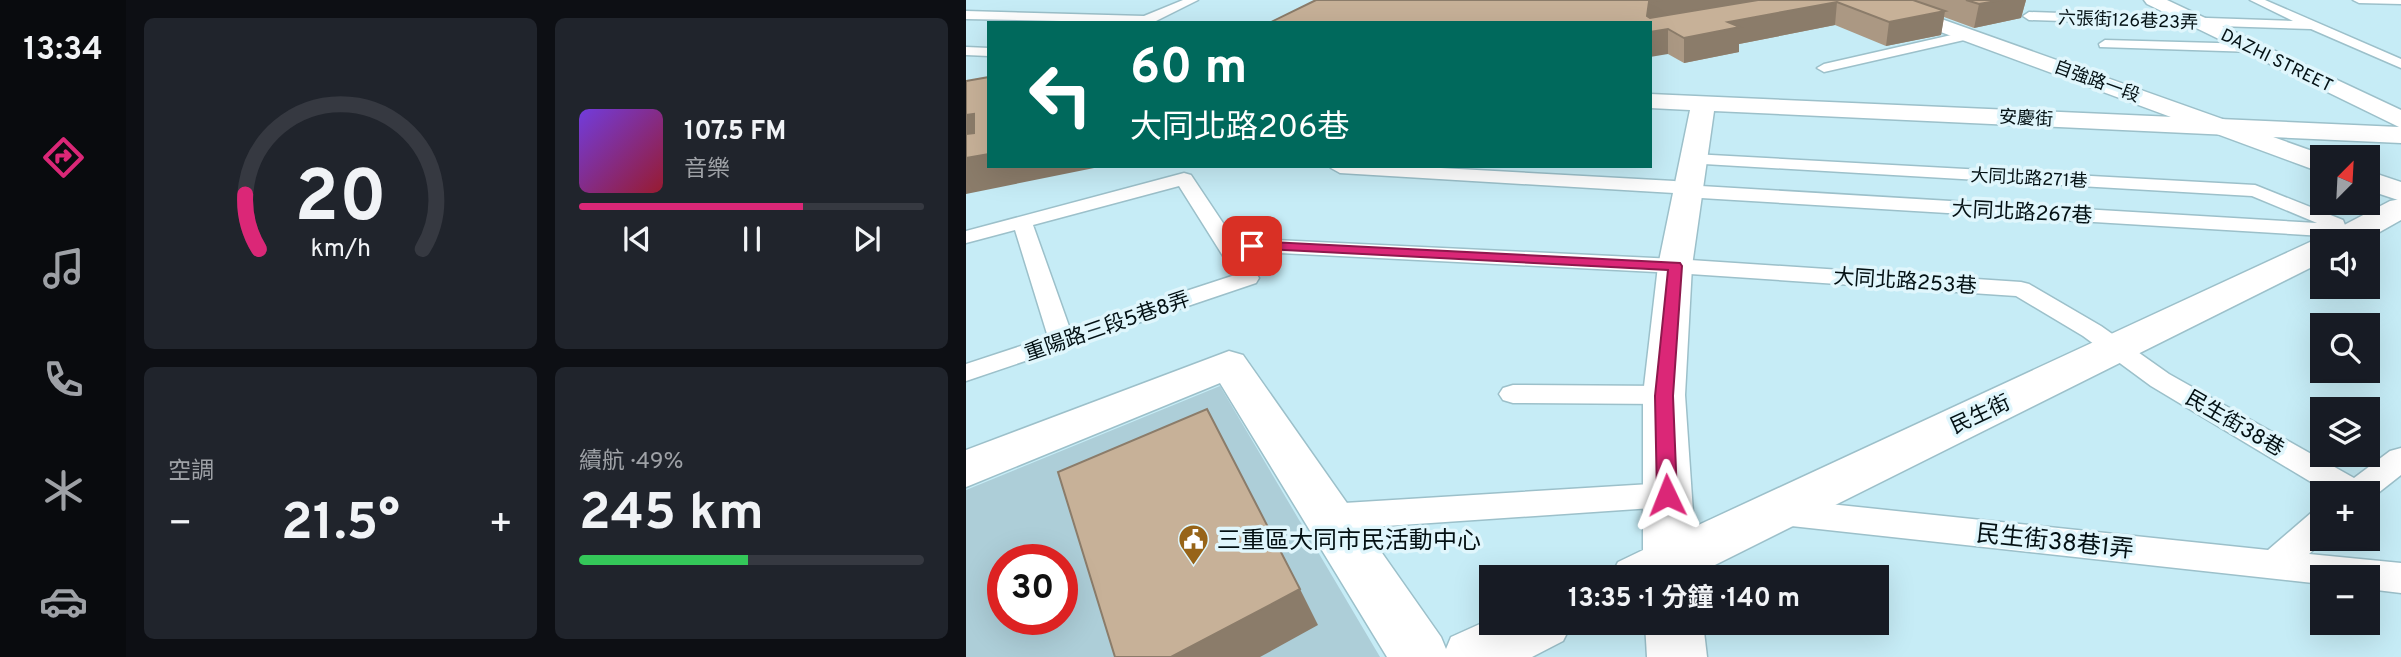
<!DOCTYPE html>
<html lang="zh-TW">
<meta charset="utf-8">
<style>
:root{--surface:#171b24;--page:#20242c;--text:#f1f3f6;--muted:#9ea1a6;--line:#363941;--accent:#db2777}
body{margin:0;font-family:Overpass,"Noto Sans TC",sans-serif;background:var(--page);color:var(--text);height:100vh;display:flex;flex-direction:column;font-size:26px;white-space:nowrap}
*{box-sizing:border-box;margin:0}
p{font-size:23px;color:var(--muted)}
.icon{flex:none;width:38px;height:38px;fill:none;stroke:currentColor;stroke-width:2;stroke-linecap:round;stroke-linejoin:round}
.map{position:relative;flex:1;overflow:hidden}
.details{display:flex;flex-direction:column;gap:18px;padding:18px;background:#0d0f14;width:840px}
.details>*{flex:none}
.guide{position:absolute;left:21px;top:21px;width:665px;height:147px;border-radius:0px;box-shadow:0 7px 28px #0002;background:#00695c;color:#fff;overflow:hidden}
.needle{width:46px;rotate:24deg}
.buttons{position:absolute;left:1344px;top:145px;display:grid;gap:14px}
.buttons a{display:grid;place-items:center;width:70px;height:70px;border-radius:0px;background:var(--surface);box-shadow:0 7px 28px #0002;font-size:35px}
.speed{position:absolute;left:21px;top:544px;display:flex;gap:14px;font-size:35px;font-weight:700;text-align:center}
.speed>*{display:grid;place-content:center;width:91px;height:91px;border-radius:50%;background:var(--surface);box-shadow:0 7px 28px #0002;line-height:1}
.speed .limit{border:10px solid #d22;background:#fff;color:#111}
.pin{position:absolute;display:grid;place-items:center;width:60px;height:60px;color:#fff;margin:-30px;border-radius:14px;box-shadow:0 4px 10px #0006}
.me{position:absolute;width:77px;margin:-38px;rotate:358deg;stroke-linejoin:round;filter:drop-shadow(0 0 5px #0008)}
.turn{display:flex;align-items:center;gap:24px;height:147px;padding:0 28px;font-size:32px}
.turn .icon{width:91px;height:91px;stroke-width:2.5}
.turn b{display:block;font-size:49px;line-height:60px}
.big{font-size:52px;font-weight:700;line-height:1.1}
.details .tile{flex:1;display:flex;flex-direction:column;justify-content:center;gap:10px;min-width:0;padding:0 24px;border-radius:10px;background:var(--page)}
.details .dial{align-items:center;gap:0}
.dial svg{height:182px;overflow:visible;fill:none;stroke:var(--line);stroke-width:7;stroke-linecap:round;text-anchor:middle}
.dial text{fill:var(--text);stroke:none}
.song{display:flex;align-items:center;gap:21px}
.cover{width:84px;height:84px;border-radius:10px;background:linear-gradient(135deg,hsl(260 70% 55%),hsl(350 70% 35%))}
.played{height:7px;border-radius:4px;background:linear-gradient(90deg,var(--accent) 65%,var(--line) 65%)}
.keys{display:flex;justify-content:space-around;direction:ltr}
.heat{display:flex;justify-content:space-between;align-items:center;font-size:38px;direction:ltr}
.charge{height:10px;border-radius:5px;background:linear-gradient(90deg,#34c759 49%,var(--line) 0)}
.details .tiles{flex:1;display:grid;gap:18px;grid-template-columns:repeat(2,1fr)}
.trip{position:absolute;left:513px;top:565px;width:410px;height:70px;border-radius:0px;background:var(--surface);box-shadow:0 7px 28px #0002;font-weight:700;line-height:70px;text-align:center}
main{display:flex;flex:1;min-height:0}
.tab-bar{display:flex;flex-direction:column;width:126px;justify-content:space-around;align-items:center;background:#090b0e;color:var(--muted)}
.tab-bar .icon{width:49px;height:49px}
.tab-bar .on{color:var(--accent)}
.tab-bar b{font-size:32px;color:var(--text)}
.map>svg:first-child{display:block}
.green{fill:#adced8;fill-rule:evenodd}
.lines{fill:none;stroke-linecap:round;stroke-linejoin:round}
.lane-casing{stroke:#9cc0ca;stroke-width:3}
.street-casing{stroke:#9cc0ca;stroke-width:3}
.secondary-casing{stroke:#9cc0ca;stroke-width:3}
.lane{fill:#fff;fill-rule:evenodd}
.street{fill:#fff;fill-rule:evenodd}
.secondary{fill:#fff;fill-rule:evenodd}
.wall{fill:#ab9883}
.shaded-wall{fill:#8b7c6a}
.building{fill:#c7b198;stroke:#8b7c6a;stroke-width:2}
.route{fill:#db2777;stroke:#8e194d;stroke-width:2}
.labels{text-anchor:middle;stroke-width:7;stroke-linejoin:round;paint-order:stroke}
.far-street-label{font-size:18px;fill:#041114;stroke:#e0f6fc}
.street-label{font-size:21px;fill:#041114;stroke:#e0f6fc}
.near-poi-label{font-size:24px;fill:#041114;stroke:#e0f6fc;text-anchor:start}
.near-street-label{font-size:24px;fill:#041114;stroke:#e0f6fc}
</style>
<main>
<nav class="tab-bar">
<b>13:34</b>
<svg class="icon on" aria-label="directions" viewBox="0 0 24 24"><path d="M12 3l9 9-9 9-9-9zM9 14v-3h6M13 9l2 2-2 2"/></svg>
<svg class="icon" aria-label="music" viewBox="0 0 24 24"><path d="M9 18V5l10-2v13"/><circle cx="6" cy="18" r="3"/><circle cx="16" cy="16" r="3"/></svg>
<svg class="icon" aria-label="phone" viewBox="0 0 24 24"><path d="M5 4h4l2 5-3 2q2 4 5 5l2-3 5 2v4C11 20 4 13 5 4z"/></svg>
<svg class="icon" aria-label="climate" viewBox="0 0 24 24"><path d="M12 3v18M4 7l16 10M4 17L20 7"/></svg>
<svg class="icon" aria-label="car" viewBox="0 0 24 24"><path d="M5 17H2v-5l4-1 3-4h7l3 4 3 1v5h-3M9 17h6M6 11h13"/><circle cx="7" cy="17" r="2"/><circle cx="17" cy="17" r="2"/></svg>
</nav>
<section class="details">
<div class="tiles">
<div class="tile dial"><svg viewBox="0 0 100 80">
<path d="M14 69A42 42 0 1 1 86 69"/>
<path d="M14 69A42 42 0 0 1 8 45" stroke="#db2777"/>
<text x="50" y="56" font-size="32" font-weight="700">20</text>
<text x="50" y="72" font-size="11">km/h</text>
</svg></div>
<div class="tile">
<div class="song"><i class="cover"></i><div><b>107.5 FM</b><p>音樂</p></div></div>
<div class="played"></div>
<div class="keys"><svg class="icon" aria-label="previous" viewBox="0 0 24 24"><path d="M18 5L8 12l10 7zM5 5v14"/></svg><svg class="icon" aria-label="pause" viewBox="0 0 24 24"><path d="M8 5v14M16 5v14"/></svg><svg class="icon" aria-label="next" viewBox="0 0 24 24"><path d="M6 5l10 7-10 7zM19 5v14"/></svg></div>
</div>
<div class="tile"><p>空調</p>
<div class="heat"><a>−</a><b class="big">21.5°</b><a>+</a></div>
</div>
<div class="tile"><p>續航 · 49%</p><b class="big">245 km</b><div class="charge"></div></div>
</div>
</section>
<div class="map">
<svg width="1435" height="657" viewBox="0 0 1435 657">
<rect width="100%" height="100%" fill="#c6ecf6"/>
<path class="green" d="M 254,386 L 414,657 L 0,657 L 0,490 ZM 37,560 L 96,560 L 96,620 L 37,620 Z"/>
<g class="lines">
<defs>
<g id="lane">
<path d="M 217,0 L 232,0 L 186,23 L 0,19 L 0,11 L 178,16 Z"/>
<path d="M 1284,0 L 1299,0 L 1435,59 L 1435,68 L 1345,29 L 1063,20 L 1057,16 L 1063,12 L 1327,21 Z"/>
<path d="M 1387,0 L 1435,0 L 1435,4 L 1393,3 Z"/>
<path d="M 1003,31 L 1009,35 L 1007,38 L 858,72 L 851,68 L 858,64 Z"/>
<path d="M 1139,40 L 1288,44 L 1295,48 L 1288,52 L 1134,47 L 1133,44 Z"/>
<path d="M 0,47 L 23,48 L 23,56 L 0,55 Z"/>
<path d="M 727,154 L 1289,185 L 1377,220 L 1379,225 L 1397,228 L 1400,232 L 1397,236 L 1390,238 L 735,198 L 708,193 L 374,173 L 365,168 L 439,166 L 708,181 L 735,186 L 1351,223 L 1286,196 L 721,163 L 718,159 L 721,155 Z"/>
<path d="M 218,173 L 225,175 L 267,238 L 709,259 L 1055,282 L 1063,284 L 1135,326 L 1203,374 L 1388,478 L 1424,451 L 1435,448 L 1435,475 L 1402,501 L 1402,494 L 1365,494 L 1185,386 L 1117,336 L 1050,296 L 709,273 L 275,251 L 293,278 L 290,283 L 0,381 L 0,364 L 82,337 L 49,230 L 0,243 L 0,231 ZM 213,186 L 269,275 L 104,329 L 67,225 Z"/>
<path d="M 547,385 L 698,386 L 708,389 L 712,395 L 708,401 L 698,404 L 547,403 L 537,400 L 533,394 L 537,388 Z"/>
<path d="M 701,483 L 712,487 L 717,495 L 712,503 L 701,507 L 362,530 L 351,526 L 346,517 L 351,508 L 362,504 Z"/>
<path d="M 816,499 L 1302,550 L 1345,513 L 1356,509 L 1356,539 L 1359,539 L 1343,554 L 1435,563 L 1435,593 L 1402,589 L 1402,578 L 1356,578 L 1356,584 L 816,525 L 805,521 L 800,512 L 805,503 Z"/>
</g>
<g id="street">
<path d="M 1178,0 L 1201,0 L 1435,110 L 1435,143 L 748,111 L 726,266 L 719,395 L 728,527 L 1344,242 L 1357,239 L 1359,235 L 1424,201 L 1435,199 L 1435,220 L 1396,242 L 1356,242 L 1356,262 L 731,574 L 731,578 L 644,578 L 652,562 L 677,550 L 677,395 L 692,266 L 724,110 L 684,108 L 684,94 L 1433,127 L 1181,4 Z"/>
<path d="M 263,351 L 277,355 L 475,637 L 480,649 L 485,637 L 525,619 L 525,623 L 606,623 L 597,641 L 566,657 L 421,657 L 254,383 L 0,487 L 0,450 Z"/>
<path d="M 679,623 L 737,623 L 741,657 L 681,657 Z"/>
</g>
<g id="secondary">
<path d="M 896,0 L 922,0 L 1366,158 L 1356,158 L 1356,171 L 1346,169 L 899,4 Z"/>
<path d="M 1402,171 L 1435,182 L 1435,201 L 1402,190 Z"/>
</g>
</defs>
<use href="#lane" class="lane-casing"/>
<use href="#street" class="street-casing"/>
<use href="#secondary" class="secondary-casing"/>
<use href="#lane" class="lane"/>
<use href="#street" class="street"/>
<use href="#secondary" class="secondary"/>
</g>
<path class="wall" d="M 350,0 L 1060,0 L 1055,18 L 1008,28 L 978,17 L 975,35 L 920,46 L 869,25 L 773,44 L 773,52 L 718,63 L 702,54 Z"/>
<g class="shaded-wall">
<path d="M 696,0 L 830,0 L 684,25 L 681,16 L 683,2 Z"/>
<path d="M 1036,0 L 1060,0 L 1055,18 L 1008,28 L 1013,4 Z"/>
<path d="M 871,2 L 869,25 L 773,44 L 773,52 L 718,63 L 718,38 L 762,22 Z"/>
<path d="M 979,11 L 975,35 L 920,46 L 923,22 Z"/>
<path d="M 702,29 L 702,54 L 684,57 L 684,32 Z"/>
<path d="M 8,114 L 23,140 L 0,148 L 0,115 Z"/>
<path d="M 23,154 L 23,166 L 138,166 L 0,194 L 0,158 Z"/>
<path d="M 334,589 L 352,625 L 294,657 L 205,657 Z"/>
</g>
<g class="building">
<path d="M 350,0 L 696,0 L 683,2 L 681,16 L 684,18 L 792,0 L 947,0 L 979,11 L 923,22 L 871,2 L 762,22 L 774,27 L 718,38 L 702,29 L 684,32 L 684,23 L 303,23 Z"/>
<path d="M 1000,0 L 1036,0 L 1013,4 Z"/>
<path d="M 23,77 L 23,154 L 0,158 L 0,134 L 8,133 L 8,114 L 0,115 L 0,81 Z"/>
<path d="M 241,409 L 334,589 L 205,657 L 149,657 L 92,472 Z"/>
</g>
<path class="route" d="M 286,241 L 714,263 L 716,266 L 707,396 L 711,495 L 708,501 L 701,503 L 694,501 L 691,495 L 689,396 L 702,270 L 282,248 L 282,243 Z"/>
<defs>
<symbol id="civic-pin" viewBox="-11 -11 22 30"><path d="M0 17L-7.5 6A9.5 9.5 0 1 1 7.5 6Z" fill="#976418" stroke="#e0f6fc"/><path d="M-.6-6.5H3V-4.5H.6V-3L4-1V1h2V6H-6V1h2V-1L-.6-3ZM-1.2 2.5V6h2.4V2.5Z" fill="#fff"/></symbol>
</defs>
<g fill-rule="evenodd">
<use href="#civic-pin" x="210" y="522" width="35" height="47"/>
</g>
<g class="labels">
<g class="far-street-label">
<text transform="translate(1162 20) rotate(2)" y="6">六張街126巷23弄</text>
<text transform="translate(1311 60) rotate(26)" y="6">DAZHI STREET</text>
<text transform="translate(1131 81) rotate(20)" y="6">自強路一段</text>
<text transform="translate(1060 118) rotate(3)" y="6">安慶街</text>
<text transform="translate(1063 178) rotate(3)" y="6">大同北路271巷</text>
</g>
<g class="street-label">
<text transform="translate(1056 212) rotate(3)" y="7">大同北路267巷</text>
<text transform="translate(939 281) rotate(4)" y="7">大同北路253巷</text>
<text transform="translate(141 326) rotate(-19)" y="7">重陽路三段5巷8弄</text>
<text transform="translate(1014 414) rotate(-25)" y="7">民生街</text>
<text transform="translate(1269 423) rotate(30)" y="7">民生街38巷</text>
</g>
<g class="near-poi-label">
<text x="251" y="548">三重區大同市民活動中心</text>
</g>
<g class="near-street-label">
<text transform="translate(1089 541) rotate(6)" y="8">民生街38巷1弄</text>
</g>
</g>
</svg>
<div class="buttons">
<a><svg class="needle" viewBox="-14 -14 28 28"><path d="M0-13l5 13h-10z" fill="#e53935"/><path d="M0 13l5-13h-10z" fill="#9ea1a6"/></svg></a>
<a><svg class="icon" aria-label="sound" viewBox="0 0 24 24"><path d="M4 9h4l5-4v14l-5-4H4zM17 9q2 3 0 6"/></svg></a>
<a><svg class="icon" aria-label="search" viewBox="0 0 24 24"><circle cx="10" cy="10" r="6"/><path d="M15 15l6 6"/></svg></a>
<a><svg class="icon" aria-label="layers" viewBox="0 0 24 24"><path d="M12 4l9 5-9 5-9-5zM3 14l9 5 9-5"/></svg></a>
<a>+</a>
<a>−</a>
</div>
<div class="speed"><div class="limit">30</div></div>
<div class="pin" style="left:286px;top:246px;background:#d93025"><svg class="icon" aria-label="arrive" viewBox="0 0 24 24"><path d="M6 21V4h12l-3 4 3 4H6"/></svg></div>
<svg class="me" style="left:701px;top:495px" viewBox="-20 -20 40 40"><path d="M0-17L14 15 0 8-14 15z" fill="#db2777" stroke="#fff" stroke-width="4"/></svg>
<div class="trip">13:35 · 1 分鐘 · 140 m</div>
<div class="guide">
<div class="turn"><svg class="icon" aria-label="left" viewBox="0 0 24 24"><path d="M17 20v-9H6M10 6l-5 5 5 5"/></svg><div><b>60 m</b>大同北路206巷</div></div>
</div>
</div>
</main>
